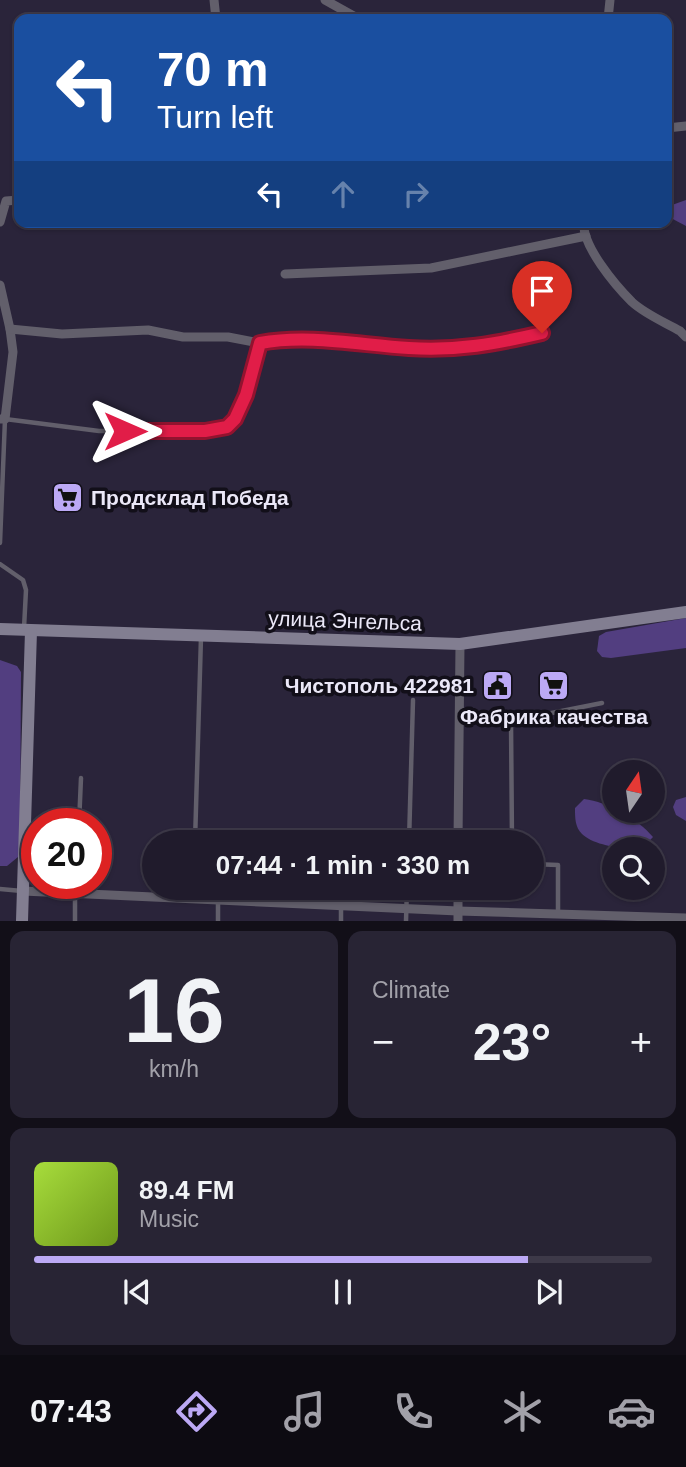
<!DOCTYPE html>
<meta charset="utf-8">
<style>
:root{--surface:#201b2c;--page:#282434;--text:#f1f3f6;--muted:#a2a1a9;--line:#3d3948;--accent:#bca9f5}
body{margin:0;font-family:Arial,sans-serif;background:var(--page);color:var(--text);height:100vh;display:flex;flex-direction:column;font-size:26px;white-space:nowrap}
*{box-sizing:border-box;margin:0}
p{font-size:23px;color:var(--muted)}
.icon{flex:none;width:38px;height:38px;fill:none;stroke:currentColor;stroke-width:2;stroke-linecap:round;stroke-linejoin:round}
.map{position:relative;height:921px;overflow:hidden}
.details{display:flex;flex-direction:column;gap:10px;padding:10px;background:#120f18;flex:1}
.details>*{flex:none}
.banner{position:absolute;left:14px;top:14px;width:658px;height:214px;border-radius:14px;box-shadow:0 2px 5px #0004,0 0 0 2px var(--line);background:#1a4fa0;color:#fff;overflow:hidden}
.needle{width:46px;rotate:13deg}
.controls{position:absolute;left:602px;top:760px;display:grid;gap:14px}
.controls a{display:grid;place-items:center;width:63px;height:63px;border-radius:50%;background:var(--surface);box-shadow:0 2px 5px #0004,0 0 0 2px var(--line);font-size:35px}
.speed{position:absolute;left:21px;top:808px;display:flex;gap:14px;font-size:35px;font-weight:700;text-align:center}
.speed>*{display:grid;place-content:center;width:91px;height:91px;border-radius:50%;background:var(--surface);box-shadow:0 2px 5px #0004,0 0 0 2px var(--line);line-height:1}
.speed .limit{border:10px solid #d22;background:#fff;color:#111}
.pin{position:absolute;display:grid;place-items:center;width:60px;height:60px;color:#fff;margin:-72px -30px;border-radius:50% 50% 50% 0;rotate:-45deg;box-shadow:0 0 7px #0007}
.pin .icon{rotate:45deg}
.me{position:absolute;width:77px;margin:-38px;rotate:90deg;stroke-linejoin:round;filter:drop-shadow(0 0 5px #0008)}
.turn{display:flex;align-items:center;gap:24px;height:147px;padding:0 28px;font-size:32px}
.turn .icon{width:91px;height:91px;stroke-width:2.5}
.turn b{display:block;font-size:49px;line-height:60px}
.lanes{display:flex;align-items:center;height:66px;padding:0 28px;background:#0003;justify-content:center;gap:35px;direction:ltr}
.lanes .off{opacity:.35}
.big{font-size:52px;font-weight:600;line-height:1.1}
.details .card{flex:1;display:flex;flex-direction:column;justify-content:center;gap:10px;min-width:0;padding:0 24px;border-radius:14px;background:var(--page)}
.details .dial{align-items:center;gap:0}
.dial b{font-size:91px;line-height:1}
.song{display:flex;align-items:center;gap:21px}
.cover{width:84px;height:84px;border-radius:10px;background:linear-gradient(135deg,hsl(80 70% 55%),hsl(80 70% 35%))}
.played{height:7px;border-radius:4px;background:linear-gradient(90deg,var(--accent) 80%,var(--line) 80%)}
.keys{display:flex;justify-content:space-around;direction:ltr}
.heat{display:flex;justify-content:space-between;align-items:center;font-size:38px;direction:ltr}
.details .tiles{flex:1;display:grid;gap:10px;grid-template-columns:1fr 1fr}
.card:last-child{grid-column:span 2}
.trip{position:absolute;left:142px;top:830px;width:402px;height:70px;border-radius:35px;background:var(--surface);box-shadow:0 2px 5px #0004,0 0 0 2px var(--line);font-weight:600;line-height:70px;text-align:center}
.dock{display:flex;height:112px;justify-content:space-around;align-items:center;background:#0d0b12;color:var(--muted)}
.dock .icon{width:49px;height:49px}
.dock .active{color:var(--accent)}
.dock b{font-size:32px;color:var(--text)}
.map>svg:first-child{display:block}
.forest{fill:#523e80}
.lines{fill:none;stroke-linecap:round;stroke-linejoin:round}
.lane{stroke:#625f6b;stroke-width:4.5}
.street{stroke:#625f6b;stroke-width:9}
.secondary{stroke:#827e91;stroke-width:12}
.route-casing{stroke:#92132f;stroke-width:18}
.route{stroke:#e11d48;stroke-width:12}
.labels{text-anchor:middle;stroke-width:7;stroke-linejoin:round;paint-order:stroke}
.poi-label{font-size:21px;font-weight:bold;fill:#ebe8f8;stroke:#120f19;text-anchor:start}
.street-label{font-size:21px;fill:#ebe8f8;stroke:#120f19}
</style>
<div class="map">
<svg width="686" height="921" viewBox="0 0 686 921">
<rect width="100%" height="100%" fill="#2a243a"/>
<g class="forest">
<path d="M 686,200 L 686,226 L 669,217 L 672,205 Z"/>
<path d="M 686,618 L 686,648 L 611,658 L 602,657 L 597,651 L 599,636 L 606,632 Z"/>
<path d="M 0,660 L 17,666 L 21,672 L 20,850 L 18,857 L 7,866 L 0,866 Z"/>
<path d="M 686,797 L 686,821 L 676,815 L 673,807 L 676,800 Z"/>
<path d="M 584,799 C 608,802 638,819 653,837 C 649,841 646,845 641,847 C 626,851 593,845 582,834 C 575,827 575,818 575,808 Z"/>
</g>
<g class="lines">
<g class="lane">
<path d="M 0,543 L 5,419 L 99,431 L 216,431 C 251,418 249,373 259,343"/>
<path d="M 0,564 L 23,580 L 26,590 L 24,628"/>
<path d="M 79,824 L 81,778"/>
<path d="M 195,842 L 201,637"/>
<path d="M 409,842 L 413,700"/>
<path d="M 512,842 L 511,721 L 602,703"/>
<path d="M 532,864 L 558,865 L 558,913"/>
<path d="M 0,889 L 22,891"/>
<path d="M 75,921 L 75,884"/>
<path d="M 218,921 L 218,901"/>
<path d="M 341,921 L 341,887"/>
<path d="M 406,921 L 407,887"/>
</g>
<g class="street">
<path d="M 214,0 L 216,19"/>
<path d="M 325,0 L 359,19"/>
<path d="M 608,19 L 610,0"/>
<path d="M 667,128 L 686,126"/>
<path d="M 0,222 L 6,201 L 19,200"/>
<path d="M 584,222 C 581,245 616,286 632,302 C 645,314 664,322 680,331 L 686,337"/>
<path d="M 285,274 L 431,268 L 586,236"/>
<path d="M 0,285 L 10,329 L 13,352 L 5,419 L 0,419"/>
<path d="M 10,329 L 62,334 L 148,330 L 183,337 L 228,337 L 259,343 L 279,339 L 305,339 L 434,349 L 490,346 L 542,333"/>
<path d="M 458,842 L 460,644"/>
<path d="M 23,891 L 458,911 L 686,918"/>
<path d="M 458,921 L 458,887"/>
</g>
<g class="secondary">
<path d="M 0,629 L 460,644 L 686,612"/>
<path d="M 22,921 L 31,631"/>
</g>
</g>
<g class="lines">
<defs>
<path id="route" d="M 125,431 L 205,431 L 227,427 L 235,419 L 246,395 L 260,343 C 309,334 360,345 409,348 C 458,351 495,344 542,333"/>
</defs>
<use href="#route" class="route-casing"/>
<use href="#route" class="route"/>
</g>
<defs>
<symbol id="supermarket-square" viewBox="-11 -11 22 22"><rect x="-9" y="-9" width="18" height="18" rx="4" fill="#bca9f5" stroke="#120f19"/><path d="M-6-5.5h2.5l.6 2H6L4.5 2H-2.5L-4.4-4H-6ZM-1.5 3.2a1.3 1.3 0 1 0 .1 0ZM3 3.2a1.3 1.3 0 1 0 .1 0Z" fill="#111"/></symbol>
<symbol id="civic-square" viewBox="-11 -11 22 22"><rect x="-9" y="-9" width="18" height="18" rx="4" fill="#bca9f5" stroke="#120f19"/><path d="M-.6-6.5H3V-4.5H.6V-3L4-1V1h2V6H-6V1h2V-1L-.6-3ZM-1.2 2.5V6h2.4V2.5Z" fill="#111"/></symbol>
</defs>
<g fill-rule="evenodd">
<use href="#supermarket-square" x="50" y="480" width="35" height="35"/>
<use href="#supermarket-square" x="536" y="668" width="35" height="35"/>
<use href="#civic-square" x="480" y="668" width="35" height="35"/>
</g>
<g class="labels">
<g class="poi-label">
<text x="91" y="505">Продсклад Победа</text>
<text x="474" y="693" text-anchor="end">Чистополь 422981</text>
<text x="554" y="724" text-anchor="middle">Фабрика качества</text>
</g>
<g class="street-label">
<text transform="translate(345 621) rotate(2)" y="7">улица Энгельса</text>
</g>
</g>
</svg>
<div class="controls">
<a><svg class="needle" viewBox="-14 -14 28 28"><path d="M0-13l5 13h-10z" fill="#e53935"/><path d="M0 13l5-13h-10z" fill="#a2a1a9"/></svg></a>
<a><svg class="icon" aria-label="search" viewBox="0 0 24 24"><circle cx="10" cy="10" r="6"/><path d="M15 15l6 6"/></svg></a>
</div>
<div class="speed"><div class="limit">20</div></div>
<div class="pin" style="left:542px;top:333px;background:#d93025"><svg class="icon" aria-label="arrive" viewBox="0 0 24 24"><path d="M6 21V4h12l-3 4 3 4H6"/></svg></div>
<svg class="me" style="left:125px;top:431px" viewBox="-20 -20 40 40"><path d="M0-17L14 15 0 8-14 15z" fill="#e11d48" stroke="#fff" stroke-width="4"/></svg>
<div class="trip">07:44 · 1 min · 330 m</div>
<div class="banner">
<div class="turn"><svg class="icon" aria-label="left" viewBox="0 0 24 24"><path d="M17 20v-9H6M10 6l-5 5 5 5"/></svg><div><b>70 m</b>Turn left</div></div>
<div class="lanes"><svg class="icon" aria-label="left" viewBox="0 0 24 24"><path d="M17 20v-9H6M10 6l-5 5 5 5"/></svg><svg class="icon off" aria-label="ahead" viewBox="0 0 24 24"><path d="M12 20V5M6 11l6-6 6 6"/></svg><svg class="icon off" aria-label="right" viewBox="0 0 24 24"><path d="M7 20v-9h11M14 6l5 5-5 5"/></svg></div>
</div>
</div>
<section class="details">
<div class="tiles">
<div class="card dial"><b>16</b><p>km/h</p></div>
<div class="card"><p>Climate</p>
<div class="heat"><a>−</a><b class="big">23°</b><a>+</a></div>
</div>
<div class="card">
<div class="song"><i class="cover"></i><div><b>89.4 FM</b><p>Music</p></div></div>
<div class="played"></div>
<div class="keys"><svg class="icon" aria-label="previous" viewBox="0 0 24 24"><path d="M18 5L8 12l10 7zM5 5v14"/></svg><svg class="icon" aria-label="pause" viewBox="0 0 24 24"><path d="M8 5v14M16 5v14"/></svg><svg class="icon" aria-label="next" viewBox="0 0 24 24"><path d="M6 5l10 7-10 7zM19 5v14"/></svg></div>
</div>
</div>
</section>
<nav class="dock">
<b>07:43</b>
<svg class="icon active" aria-label="directions" viewBox="0 0 24 24"><path d="M12 3l9 9-9 9-9-9zM9 14v-3h6M13 9l2 2-2 2"/></svg>
<svg class="icon" aria-label="music" viewBox="0 0 24 24"><path d="M9 18V5l10-2v13"/><circle cx="6" cy="18" r="3"/><circle cx="16" cy="16" r="3"/></svg>
<svg class="icon" aria-label="phone" viewBox="0 0 24 24"><path d="M5 4h4l2 5-3 2q2 4 5 5l2-3 5 2v4C11 20 4 13 5 4z"/></svg>
<svg class="icon" aria-label="climate" viewBox="0 0 24 24"><path d="M12 3v18M4 7l16 10M4 17L20 7"/></svg>
<svg class="icon" aria-label="car" viewBox="0 0 24 24"><path d="M5 17H2v-5l4-1 3-4h7l3 4 3 1v5h-3M9 17h6M6 11h13"/><circle cx="7" cy="17" r="2"/><circle cx="17" cy="17" r="2"/></svg>
</nav>
